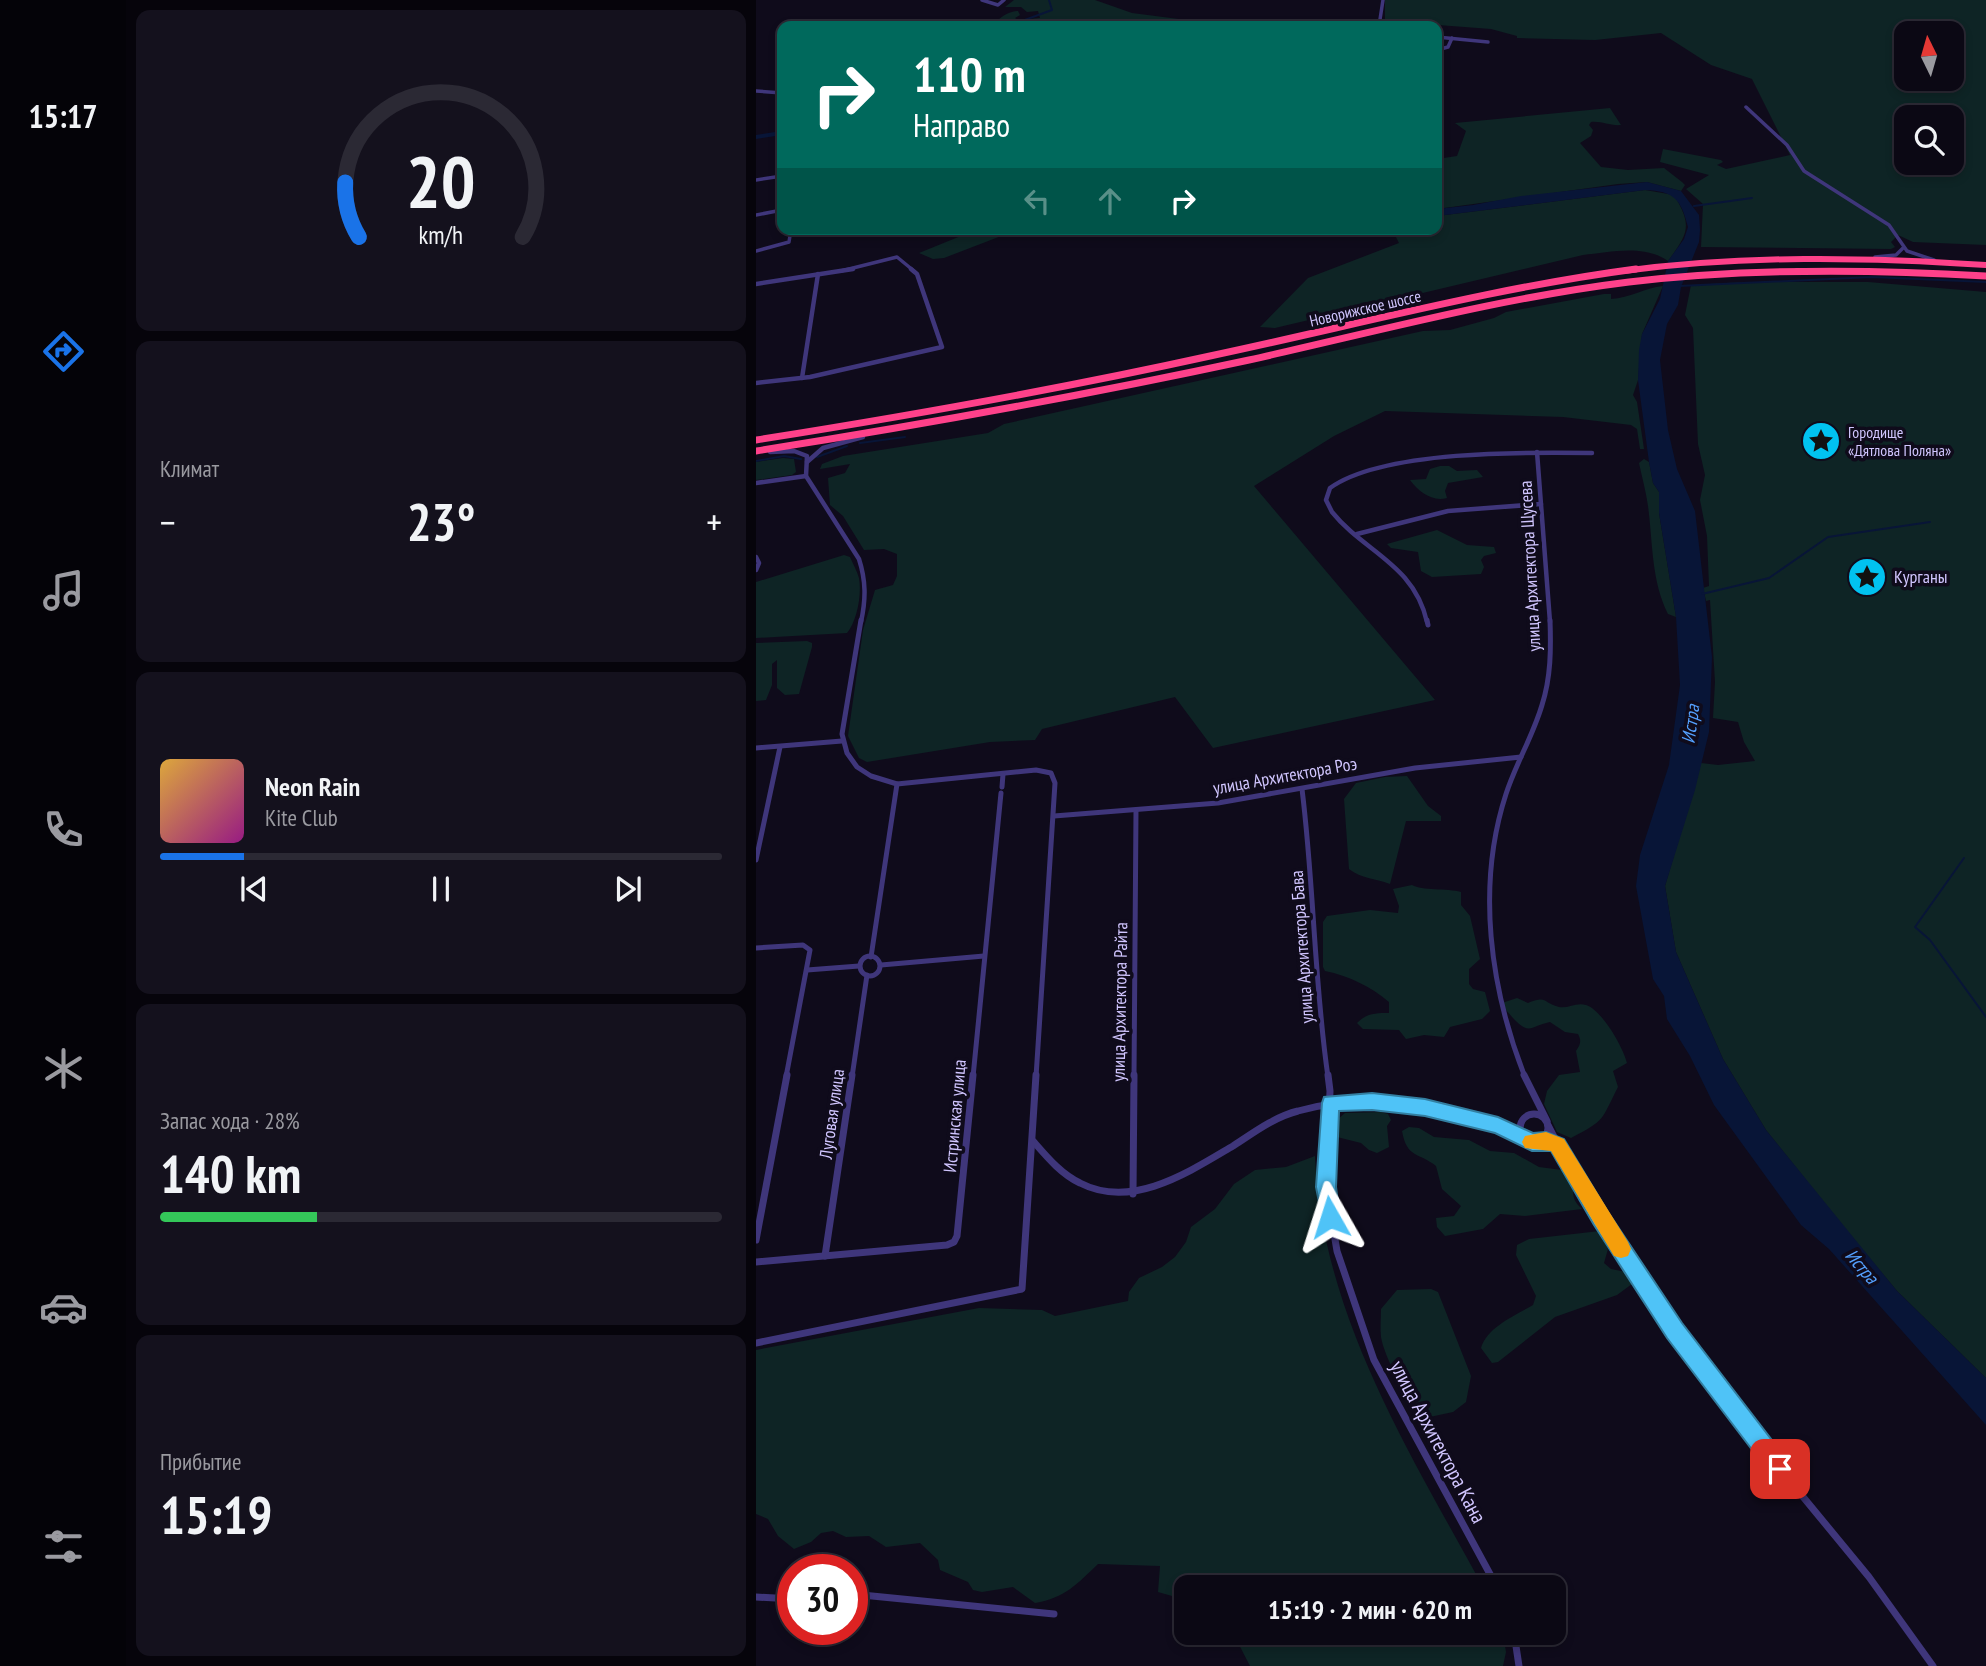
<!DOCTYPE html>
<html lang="ru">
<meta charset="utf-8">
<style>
:root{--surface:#0b0814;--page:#14111d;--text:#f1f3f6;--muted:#9a9aa0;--line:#2b2934;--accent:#1a73e8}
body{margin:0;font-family:"PT Sans Narrow",sans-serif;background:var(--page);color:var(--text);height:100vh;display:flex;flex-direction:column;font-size:26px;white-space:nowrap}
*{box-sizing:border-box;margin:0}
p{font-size:23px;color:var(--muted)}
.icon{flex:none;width:38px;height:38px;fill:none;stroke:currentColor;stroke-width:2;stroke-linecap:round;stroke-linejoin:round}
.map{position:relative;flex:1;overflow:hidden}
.drawer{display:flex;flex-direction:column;gap:10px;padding:10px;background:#06040b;width:630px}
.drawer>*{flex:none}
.guide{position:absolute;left:21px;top:21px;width:665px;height:214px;border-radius:14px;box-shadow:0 4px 10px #0003,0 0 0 2px var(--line);background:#00695c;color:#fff;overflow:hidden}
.needle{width:46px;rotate:355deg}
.controls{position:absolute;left:1138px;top:21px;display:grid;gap:14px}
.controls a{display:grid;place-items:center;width:70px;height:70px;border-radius:14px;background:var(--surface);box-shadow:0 4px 10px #0003,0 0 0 2px var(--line);font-size:35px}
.speed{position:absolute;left:21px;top:1554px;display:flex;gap:14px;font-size:35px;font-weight:700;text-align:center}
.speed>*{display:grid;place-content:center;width:91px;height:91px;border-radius:50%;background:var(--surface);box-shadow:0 4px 10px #0003,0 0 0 2px var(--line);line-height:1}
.speed .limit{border:10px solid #d22;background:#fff;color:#111}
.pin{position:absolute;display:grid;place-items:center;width:60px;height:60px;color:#fff;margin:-30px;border-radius:14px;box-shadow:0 4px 10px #0006}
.me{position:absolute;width:77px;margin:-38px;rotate:354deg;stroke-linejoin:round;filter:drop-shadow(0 0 5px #0008)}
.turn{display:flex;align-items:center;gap:24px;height:147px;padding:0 21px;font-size:32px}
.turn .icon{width:91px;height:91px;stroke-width:2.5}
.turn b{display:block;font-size:49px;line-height:60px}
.lanes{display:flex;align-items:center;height:66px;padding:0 21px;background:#0003;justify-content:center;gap:35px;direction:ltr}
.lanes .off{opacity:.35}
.big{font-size:52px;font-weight:600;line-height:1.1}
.drawer .widget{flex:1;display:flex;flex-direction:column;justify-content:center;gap:10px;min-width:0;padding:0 24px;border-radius:14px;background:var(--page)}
.drawer .dial{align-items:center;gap:0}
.dial svg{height:182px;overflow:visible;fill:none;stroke:var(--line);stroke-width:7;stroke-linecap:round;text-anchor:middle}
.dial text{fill:var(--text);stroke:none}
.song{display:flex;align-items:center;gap:21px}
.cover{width:84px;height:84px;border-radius:10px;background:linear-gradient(135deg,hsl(40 70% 55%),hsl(310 70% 35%))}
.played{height:7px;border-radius:4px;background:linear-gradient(90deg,var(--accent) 15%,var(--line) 15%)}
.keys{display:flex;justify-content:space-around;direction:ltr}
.heat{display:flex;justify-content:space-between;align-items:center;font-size:38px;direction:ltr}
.charge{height:10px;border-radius:5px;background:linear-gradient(90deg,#34c759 28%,var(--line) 0)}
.trip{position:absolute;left:418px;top:1575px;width:392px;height:70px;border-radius:14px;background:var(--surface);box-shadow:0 4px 10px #0003,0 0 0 2px var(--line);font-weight:600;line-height:70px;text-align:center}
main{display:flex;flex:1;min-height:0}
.dock{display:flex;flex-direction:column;width:126px;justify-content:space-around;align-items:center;background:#040308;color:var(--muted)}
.dock .icon{width:49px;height:49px}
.dock .active{color:var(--accent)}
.dock b{font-size:32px;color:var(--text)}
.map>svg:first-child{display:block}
.green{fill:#0e2425;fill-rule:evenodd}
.water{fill:#081537}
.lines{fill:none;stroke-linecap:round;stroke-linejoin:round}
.stream{stroke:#081537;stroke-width:2}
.river{fill:#081537;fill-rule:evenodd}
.minor-far3{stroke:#3f367b;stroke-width:3.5}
.minor-far2{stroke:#3f367b;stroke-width:4.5}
.minor-far1{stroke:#3f367b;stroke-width:5}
.minor{stroke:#3f367b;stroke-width:7}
.motorway-far1{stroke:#fe418a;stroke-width:6}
.motorway{stroke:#fe418a;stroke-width:7}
.route{fill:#4fc3f7;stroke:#337fa1;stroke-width:2}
.slow{fill:#f59e0b}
.labels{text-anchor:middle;stroke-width:7;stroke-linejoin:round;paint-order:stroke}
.far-street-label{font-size:16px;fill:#d1c6ff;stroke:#0f0b1b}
.far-poi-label{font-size:16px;fill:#d1c6ff;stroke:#0f0b1b;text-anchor:start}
.street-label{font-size:18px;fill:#d1c6ff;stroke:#0f0b1b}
.poi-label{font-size:18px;fill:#d1c6ff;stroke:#0f0b1b;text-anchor:start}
.water-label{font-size:19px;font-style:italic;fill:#54a0fe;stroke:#0f0b1b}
.near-street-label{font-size:21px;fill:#d1c6ff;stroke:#0f0b1b}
</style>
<main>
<nav class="dock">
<b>15:17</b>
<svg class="icon active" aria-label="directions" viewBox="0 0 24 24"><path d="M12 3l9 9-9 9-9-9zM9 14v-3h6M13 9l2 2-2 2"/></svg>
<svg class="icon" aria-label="music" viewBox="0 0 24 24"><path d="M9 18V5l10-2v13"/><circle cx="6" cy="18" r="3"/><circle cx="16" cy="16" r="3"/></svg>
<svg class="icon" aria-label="phone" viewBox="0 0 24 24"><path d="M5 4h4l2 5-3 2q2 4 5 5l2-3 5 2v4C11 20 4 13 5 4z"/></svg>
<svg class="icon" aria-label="climate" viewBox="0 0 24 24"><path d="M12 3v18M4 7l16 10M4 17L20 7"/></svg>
<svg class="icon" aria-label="car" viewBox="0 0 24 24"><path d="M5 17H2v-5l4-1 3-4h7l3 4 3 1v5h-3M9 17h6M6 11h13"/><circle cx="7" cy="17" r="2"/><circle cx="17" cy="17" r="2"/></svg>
<svg class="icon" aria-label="filters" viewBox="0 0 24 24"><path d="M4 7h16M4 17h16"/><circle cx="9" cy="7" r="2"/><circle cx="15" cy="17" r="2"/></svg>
</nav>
<section class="drawer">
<div class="widget dial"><svg viewBox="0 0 100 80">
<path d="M14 69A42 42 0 1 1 86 69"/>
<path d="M14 69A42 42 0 0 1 8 45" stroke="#1a73e8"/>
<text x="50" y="56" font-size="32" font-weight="700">20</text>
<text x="50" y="72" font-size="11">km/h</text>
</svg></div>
<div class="widget"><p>Климат</p>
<div class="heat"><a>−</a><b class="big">23°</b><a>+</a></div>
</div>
<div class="widget">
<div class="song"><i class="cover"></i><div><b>Neon Rain</b><p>Kite Club</p></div></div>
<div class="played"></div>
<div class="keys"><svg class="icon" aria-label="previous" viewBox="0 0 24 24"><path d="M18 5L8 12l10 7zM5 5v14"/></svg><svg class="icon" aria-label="pause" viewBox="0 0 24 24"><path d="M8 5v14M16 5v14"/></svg><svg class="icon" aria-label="next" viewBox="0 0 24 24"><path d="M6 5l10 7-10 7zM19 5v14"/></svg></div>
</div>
<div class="widget"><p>Запас хода · 28%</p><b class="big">140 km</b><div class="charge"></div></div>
<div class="widget"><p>Прибытие</p><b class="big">15:19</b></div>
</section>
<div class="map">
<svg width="1230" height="1666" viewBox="0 0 1230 1666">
<rect width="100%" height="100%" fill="#0f0b1b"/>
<g class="green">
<path d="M 258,0 L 339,0 L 376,13 L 477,26 L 236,26 C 241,19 254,10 262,11 L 264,15 L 259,18 L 262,20 L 284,18 L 282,11 L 271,12 L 265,7 L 249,7 Z"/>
<path d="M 629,0 L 1230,0 L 1230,245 L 1157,242 L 1142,235 L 1135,242 L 1139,247 L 1135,249 L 945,247 L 947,204 L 930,189 L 953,175 L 904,162 L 907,149 L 965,160 L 967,162 L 961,165 L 970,169 L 1034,155 L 996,79 L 955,65 L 905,33 L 839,40 L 761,38 L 761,36 L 735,29 L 629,21 ZM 1150,33 L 1195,33 L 1195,79 L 1150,79 ZM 1150,117 L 1195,117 L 1195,163 L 1150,163 Z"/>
<path d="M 854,108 L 865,125 C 854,126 846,121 835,122 L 833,125 L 837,130 L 835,136 L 824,143 L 845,167 L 872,170 L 908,168 L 926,182 L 929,185 L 925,191 L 891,182 L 862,184 L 681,209 L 681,159 L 701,156 L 710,131 L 699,123 Z"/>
<path d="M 889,190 L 918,195 C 937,226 932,234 912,261 C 888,244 854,252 827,255 L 519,328 L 504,327 L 552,278 L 643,243 L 638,233 L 632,229 L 681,229 L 681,216 Z"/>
<path d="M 222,229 L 246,229 L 253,233 L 188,258 L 177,259 L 163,253 Z"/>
<path d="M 988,282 L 1112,282 L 1230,292 L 1230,1378 L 1141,1291 L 1087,1226 L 1010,1130 L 967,1059 L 920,952 L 909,886 L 945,763 L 962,765 L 999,761 L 988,742 L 982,722 L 957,718 L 959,682 L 954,600 L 950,601 L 947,588 L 953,586 L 951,536 L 944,500 L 949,475 L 942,444 L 937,328 L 929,315 L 935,285 Z"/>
<path d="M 907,286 L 886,334 L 882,380 L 877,395 L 881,402 L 888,449 L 884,449 L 881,429 L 875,425 L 807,417 L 629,411 L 578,436 L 498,486 L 679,700 L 457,748 L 419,697 L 286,729 L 279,740 L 234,742 L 111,762 L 103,758 L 92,736 L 107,630 L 119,590 L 137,585 L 141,576 L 141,554 L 128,549 L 108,550 L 87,516 L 74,505 L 72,478 L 89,473 L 94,464 L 64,469 L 66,464 L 87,456 L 232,433 L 248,424 L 667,331 L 694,330 L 738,318 L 750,312 L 848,294 L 855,294 L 855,299 C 874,298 888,288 907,286 Z"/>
<path d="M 27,458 L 38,459 L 40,472 L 36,475 L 0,480 L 0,462 Z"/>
<path d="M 888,459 L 893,462 L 897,483 L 903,492 L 903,513 L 920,617 L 912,614 C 895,580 897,543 892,506 C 890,492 886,477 883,463 Z"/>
<path d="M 684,466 L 693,466 L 701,471 L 721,470 L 727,477 L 692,483 L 689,491 L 691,498 C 676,502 663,492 654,480 L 670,479 L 674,469 Z"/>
<path d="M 681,530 L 711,545 L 738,547 L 740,553 L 728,556 L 725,560 L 728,567 L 725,574 L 676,577 L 665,571 L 662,552 L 635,548 L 631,544 Z"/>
<path d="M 88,555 L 94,557 C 97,564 101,571 103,578 C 106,594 101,621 91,633 L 0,638 L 0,582 Z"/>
<path d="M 51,641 L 56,643 L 56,647 L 43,694 L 29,695 L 21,688 L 21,660 L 16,664 L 16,685 L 10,700 L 0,701 L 0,643 Z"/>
<path d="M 651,776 L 672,806 L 685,816 L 685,821 L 650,821 L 634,884 C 618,878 606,879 593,869 L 588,799 L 600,783 L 629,777 Z"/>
<path d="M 656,885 C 666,891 691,888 705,892 L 705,905 L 714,916 L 724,959 L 713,969 L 713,984 L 717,989 L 729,992 L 734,1011 L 726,1019 L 694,1027 L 688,1037 L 668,1035 L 650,1039 L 643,1030 L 607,1029 L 601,1023 C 611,1013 620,1013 633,1013 L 633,1002 C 614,986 593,976 569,971 L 567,967 L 567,922 L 571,916 L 614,910 L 642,913 L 643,906 L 637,889 Z"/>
<path d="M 761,998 L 772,1003 C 792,995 786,1003 803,1007 C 812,1009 820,1002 830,1005 C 846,1010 867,1047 871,1063 L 857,1071 L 862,1087 C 845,1120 850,1120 815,1138 L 801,1132 L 788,1104 L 791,1091 L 803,1075 L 824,1072 L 820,1051 C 824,1045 826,1041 822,1034 L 809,1032 L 794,1022 C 774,1026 774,1036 757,1018 C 752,1012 749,1010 746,1003 Z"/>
<path d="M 589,1113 L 625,1112 L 632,1114 L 635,1120 L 631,1126 L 633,1147 L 621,1153 L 613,1150 L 605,1143 L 581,1137 L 581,1120 Z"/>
<path d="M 653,1127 L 663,1128 L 678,1137 L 713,1140 L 734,1151 L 758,1153 L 783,1167 L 806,1170 L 818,1184 C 816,1195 817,1201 826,1209 L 769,1216 L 744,1214 L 727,1229 L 689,1236 L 681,1227 L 680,1218 L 698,1216 L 705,1206 L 686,1189 L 680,1166 C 663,1152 651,1159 646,1131 Z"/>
<path d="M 559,1156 C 566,1315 653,1451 727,1587 L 430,1587 L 430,1600 L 402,1592 L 404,1566 L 342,1564 C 321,1584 309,1598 279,1603 L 257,1587 L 226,1592 L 217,1590 L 212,1582 L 184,1570 L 182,1560 L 164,1543 L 130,1547 L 113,1536 L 90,1537 L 77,1531 L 65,1533 L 55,1542 L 38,1549 L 22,1536 L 12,1519 L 0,1514 L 0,1350 L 223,1308 L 286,1310 L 299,1316 L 372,1301 L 373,1292 L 383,1278 L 406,1267 L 419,1257 L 430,1242 L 435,1227 L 459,1209 L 478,1184 L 499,1170 L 530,1167 Z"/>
<path d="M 844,1231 L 852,1249 L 848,1263 L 855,1269 L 870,1272 L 876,1284 L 861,1295 L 799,1317 L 742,1362 L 736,1363 L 725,1348 C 731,1327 760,1315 777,1305 L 780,1296 L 760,1255 L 761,1245 L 773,1239 Z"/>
<path d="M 675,1289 L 682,1292 L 715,1376 L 710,1402 L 697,1412 L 669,1418 C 654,1406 628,1357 625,1337 C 624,1328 625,1318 625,1309 L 641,1290 Z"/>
<path d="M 477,1633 L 747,1633 L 750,1652 L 747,1666 L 494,1666 Z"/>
</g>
<path class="water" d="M 891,182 L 925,191 L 943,215 L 944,230 L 943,242 L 925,287 L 922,305 L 911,324 L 904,360 L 912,430 L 921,469 L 939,511 L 956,657 L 953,732 L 939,790 L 909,886 L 920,952 L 967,1059 L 1010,1130 L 1141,1291 L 1230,1378 L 1230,1425 L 1073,1249 L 1045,1225 L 958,1105 L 934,1056 L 911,1019 L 908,996 L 897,979 L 880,886 L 884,855 L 913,765 L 924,685 L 920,617 L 903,513 L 903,492 L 897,483 L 893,462 L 882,380 L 883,350 L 886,334 L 904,299 L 912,261 L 928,239 L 932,227 C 925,199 918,191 889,190 L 681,216 L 681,209 L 717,205 L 765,196 Z"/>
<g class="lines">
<g class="stream">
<path d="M 252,26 L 296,10 L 293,0"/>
<path d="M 938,206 L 996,198"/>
<path d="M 923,286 L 1116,277 L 1230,282"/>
<path d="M 104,443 L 149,437"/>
<path d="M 61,457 L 91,446"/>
<path d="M 0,461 L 28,456 L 45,459"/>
<path d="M 946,594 L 1013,578 L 1072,537 L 1174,522"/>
<path d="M 1208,858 L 1159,927 L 1174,940 L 1230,1017"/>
</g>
<path class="river" d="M 26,131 L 26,135 L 0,139 L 0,135 Z"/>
<g class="minor-far3">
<path d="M 226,0 L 242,5 L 248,0"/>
<path d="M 623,26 L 627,0"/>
<path d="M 681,37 L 732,42"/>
<path d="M 681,50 L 692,47 L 696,38"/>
<path d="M 0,91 L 26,93"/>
<path d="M 990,107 L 1031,145 L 1048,171 L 1133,225 L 1151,251 L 1178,260"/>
<path d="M 0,180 L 26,176"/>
<path d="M 0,215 L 26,210"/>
<path d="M 0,251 L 33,242 L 35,229"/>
<path d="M 1119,257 L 1140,255 L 1147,248"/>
<path d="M 85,271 L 141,257 L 158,271"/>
</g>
<g class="minor-far2">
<path d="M 0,284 L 97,269"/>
<path d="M 46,378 L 62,274"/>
<path d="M 0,383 L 54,377 L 186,347 L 161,274 L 155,269"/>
<path d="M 14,452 L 38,451 L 51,456 L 50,476 L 103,559 C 110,581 110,599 105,622"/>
<path d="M 781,452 L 794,622"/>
<path d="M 51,462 L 67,448 L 107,437"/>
<path d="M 0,483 L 50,476"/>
<path d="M 601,534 L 692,511 L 785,504"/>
<path d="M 0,557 L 3,563 L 0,570"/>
<path d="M 671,622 C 658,564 608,552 576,512 L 570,500 L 574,488 C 627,450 770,452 836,453"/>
</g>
<g class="minor-far1">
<path d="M 105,620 L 86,734 L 91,753 L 101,767 L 115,776 L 141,784 L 280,770 L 295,773 L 299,783 L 280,1077"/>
<path d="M 671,620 L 672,625"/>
<path d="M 0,748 L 86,741"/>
<path d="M 246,787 L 247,774"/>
<path d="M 546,789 C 558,885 558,981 572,1077"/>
<path d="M 298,816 L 462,803 L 659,768 L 765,757"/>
<path d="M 0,860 L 24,747"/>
<path d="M 0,948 L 47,945 L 54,950 L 30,1077"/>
<circle cx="114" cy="966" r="10"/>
<path d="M 115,957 L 141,784"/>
<path d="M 125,965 L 228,956"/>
<path d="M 51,970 L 103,966"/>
<path d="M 96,1077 L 111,975"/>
<path d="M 217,1077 L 245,793"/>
<path d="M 378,1077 L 380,810"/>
<path d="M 769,1077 C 734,988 720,886 750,794 C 760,763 777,736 786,705 C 795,677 795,649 794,620"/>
</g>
<g class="minor">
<path d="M 572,1075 L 574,1091 L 570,1187 L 581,1251 L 618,1360 L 741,1587"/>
<path d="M 768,1075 L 791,1121"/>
<circle cx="778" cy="1128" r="14"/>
<path d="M 792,1125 L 826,1191 L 946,1369 L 997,1436 L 1113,1577 L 1177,1666"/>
<path d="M 277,1141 C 291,1157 305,1174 324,1183 C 376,1210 433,1172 477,1146 C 497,1133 518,1117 542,1111 C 614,1091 698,1105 765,1135"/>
<path d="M 377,1194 L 378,1075"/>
<path d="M 0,1240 L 31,1075"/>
<path d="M 69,1256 L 96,1075"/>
<path d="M 0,1262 L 191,1245 L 198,1242 L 201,1236 L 217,1075"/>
<path d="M 0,1343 L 266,1289 L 280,1075"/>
<path d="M 96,1594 L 298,1614"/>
<path d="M 0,1597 L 37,1599"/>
<path d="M 758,1633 L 763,1666"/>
</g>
<g class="motorway-far1">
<path d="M 867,271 C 987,255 1109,257 1230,265"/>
<path d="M 1041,271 L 1111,271"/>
</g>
<g class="motorway">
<path d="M 0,440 C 152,416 304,389 454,356 C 596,326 736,288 880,269"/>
<path d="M 0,451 C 165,425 330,395 493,360 C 619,332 744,298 873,282 C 992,268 1111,269 1230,276"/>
</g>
</g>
<path class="route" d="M 616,1093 L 669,1099 L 742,1117 L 777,1133 L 790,1132 L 808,1139 L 852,1212 L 926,1323 L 1032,1461 L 1035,1469 L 1032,1476 L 1024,1479 L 1016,1476 L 911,1338 L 838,1225 L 795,1151 L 776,1151 L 739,1133 L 669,1116 L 616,1110 L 583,1111 L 580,1187 L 584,1217 L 581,1223 L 574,1226 L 567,1223 L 560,1187 L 566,1103 L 568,1097 Z"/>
<path class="slow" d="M 790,1132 L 808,1139 L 872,1242 L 875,1249 L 872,1256 L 865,1258 L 858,1256 L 795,1151 L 769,1148 L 766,1142 L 769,1136 Z"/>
<defs>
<symbol id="sight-disc" viewBox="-11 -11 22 22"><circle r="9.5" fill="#01c2f0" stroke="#0f0b1b"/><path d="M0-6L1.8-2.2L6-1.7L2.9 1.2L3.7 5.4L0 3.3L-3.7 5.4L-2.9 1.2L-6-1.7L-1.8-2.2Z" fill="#111"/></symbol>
</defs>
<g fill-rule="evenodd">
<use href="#sight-disc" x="1043" y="419" width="44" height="44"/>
<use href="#sight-disc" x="1089" y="555" width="44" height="44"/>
</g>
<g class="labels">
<g class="far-street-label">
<text transform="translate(609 308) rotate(-13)" y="6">Новорижское шоссе</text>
</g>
<g class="far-poi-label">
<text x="1092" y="438">Городище<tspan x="1092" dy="18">«Дятлова Поляна»</tspan></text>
</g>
<g class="street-label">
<text transform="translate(774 566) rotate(-93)" y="6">улица Архитектора Щусева</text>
<text transform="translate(529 776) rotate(-10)" y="6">улица Архитектора Роэ</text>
<text transform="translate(546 947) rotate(-94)" y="6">улица Архитектора Бава</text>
<text transform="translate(364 1002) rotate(-89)" y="6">улица Архитектора Райта</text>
<text transform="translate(76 1114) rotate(-82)" y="6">Луговая улица</text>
<text transform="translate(199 1116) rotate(-85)" y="6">Истринская улица</text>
</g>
<g class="poi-label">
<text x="1138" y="583">Курганы</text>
</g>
<g class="water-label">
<text transform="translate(934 724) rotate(-83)" y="7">Истра</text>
<text transform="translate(1106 1266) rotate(49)" y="7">Истра</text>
</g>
<g class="near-street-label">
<text transform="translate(682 1442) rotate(62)" y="7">улица Архитектора Кана</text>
</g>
</g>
</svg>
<div class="controls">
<a><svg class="needle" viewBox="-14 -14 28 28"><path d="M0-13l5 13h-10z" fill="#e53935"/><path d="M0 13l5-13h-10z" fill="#9a9aa0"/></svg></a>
<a><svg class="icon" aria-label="search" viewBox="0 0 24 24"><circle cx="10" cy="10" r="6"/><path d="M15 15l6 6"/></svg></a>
</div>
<div class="speed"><div class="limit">30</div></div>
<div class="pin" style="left:1024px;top:1469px;background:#d93025"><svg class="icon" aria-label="arrive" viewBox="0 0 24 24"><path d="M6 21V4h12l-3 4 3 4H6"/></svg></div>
<svg class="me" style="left:574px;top:1217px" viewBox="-20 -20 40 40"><path d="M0-17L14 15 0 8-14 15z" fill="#4fc3f7" stroke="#fff" stroke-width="4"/></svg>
<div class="trip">15:19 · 2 мин · 620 m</div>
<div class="guide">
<div class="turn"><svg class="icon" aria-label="right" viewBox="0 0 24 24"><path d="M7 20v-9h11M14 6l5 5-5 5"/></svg><div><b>110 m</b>Направо</div></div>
<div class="lanes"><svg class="icon off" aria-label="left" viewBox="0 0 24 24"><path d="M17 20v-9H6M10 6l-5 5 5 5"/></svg><svg class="icon off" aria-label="ahead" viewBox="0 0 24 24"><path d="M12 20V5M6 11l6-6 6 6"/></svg><svg class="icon" aria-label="right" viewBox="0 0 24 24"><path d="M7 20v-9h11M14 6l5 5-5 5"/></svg></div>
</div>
</div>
</main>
